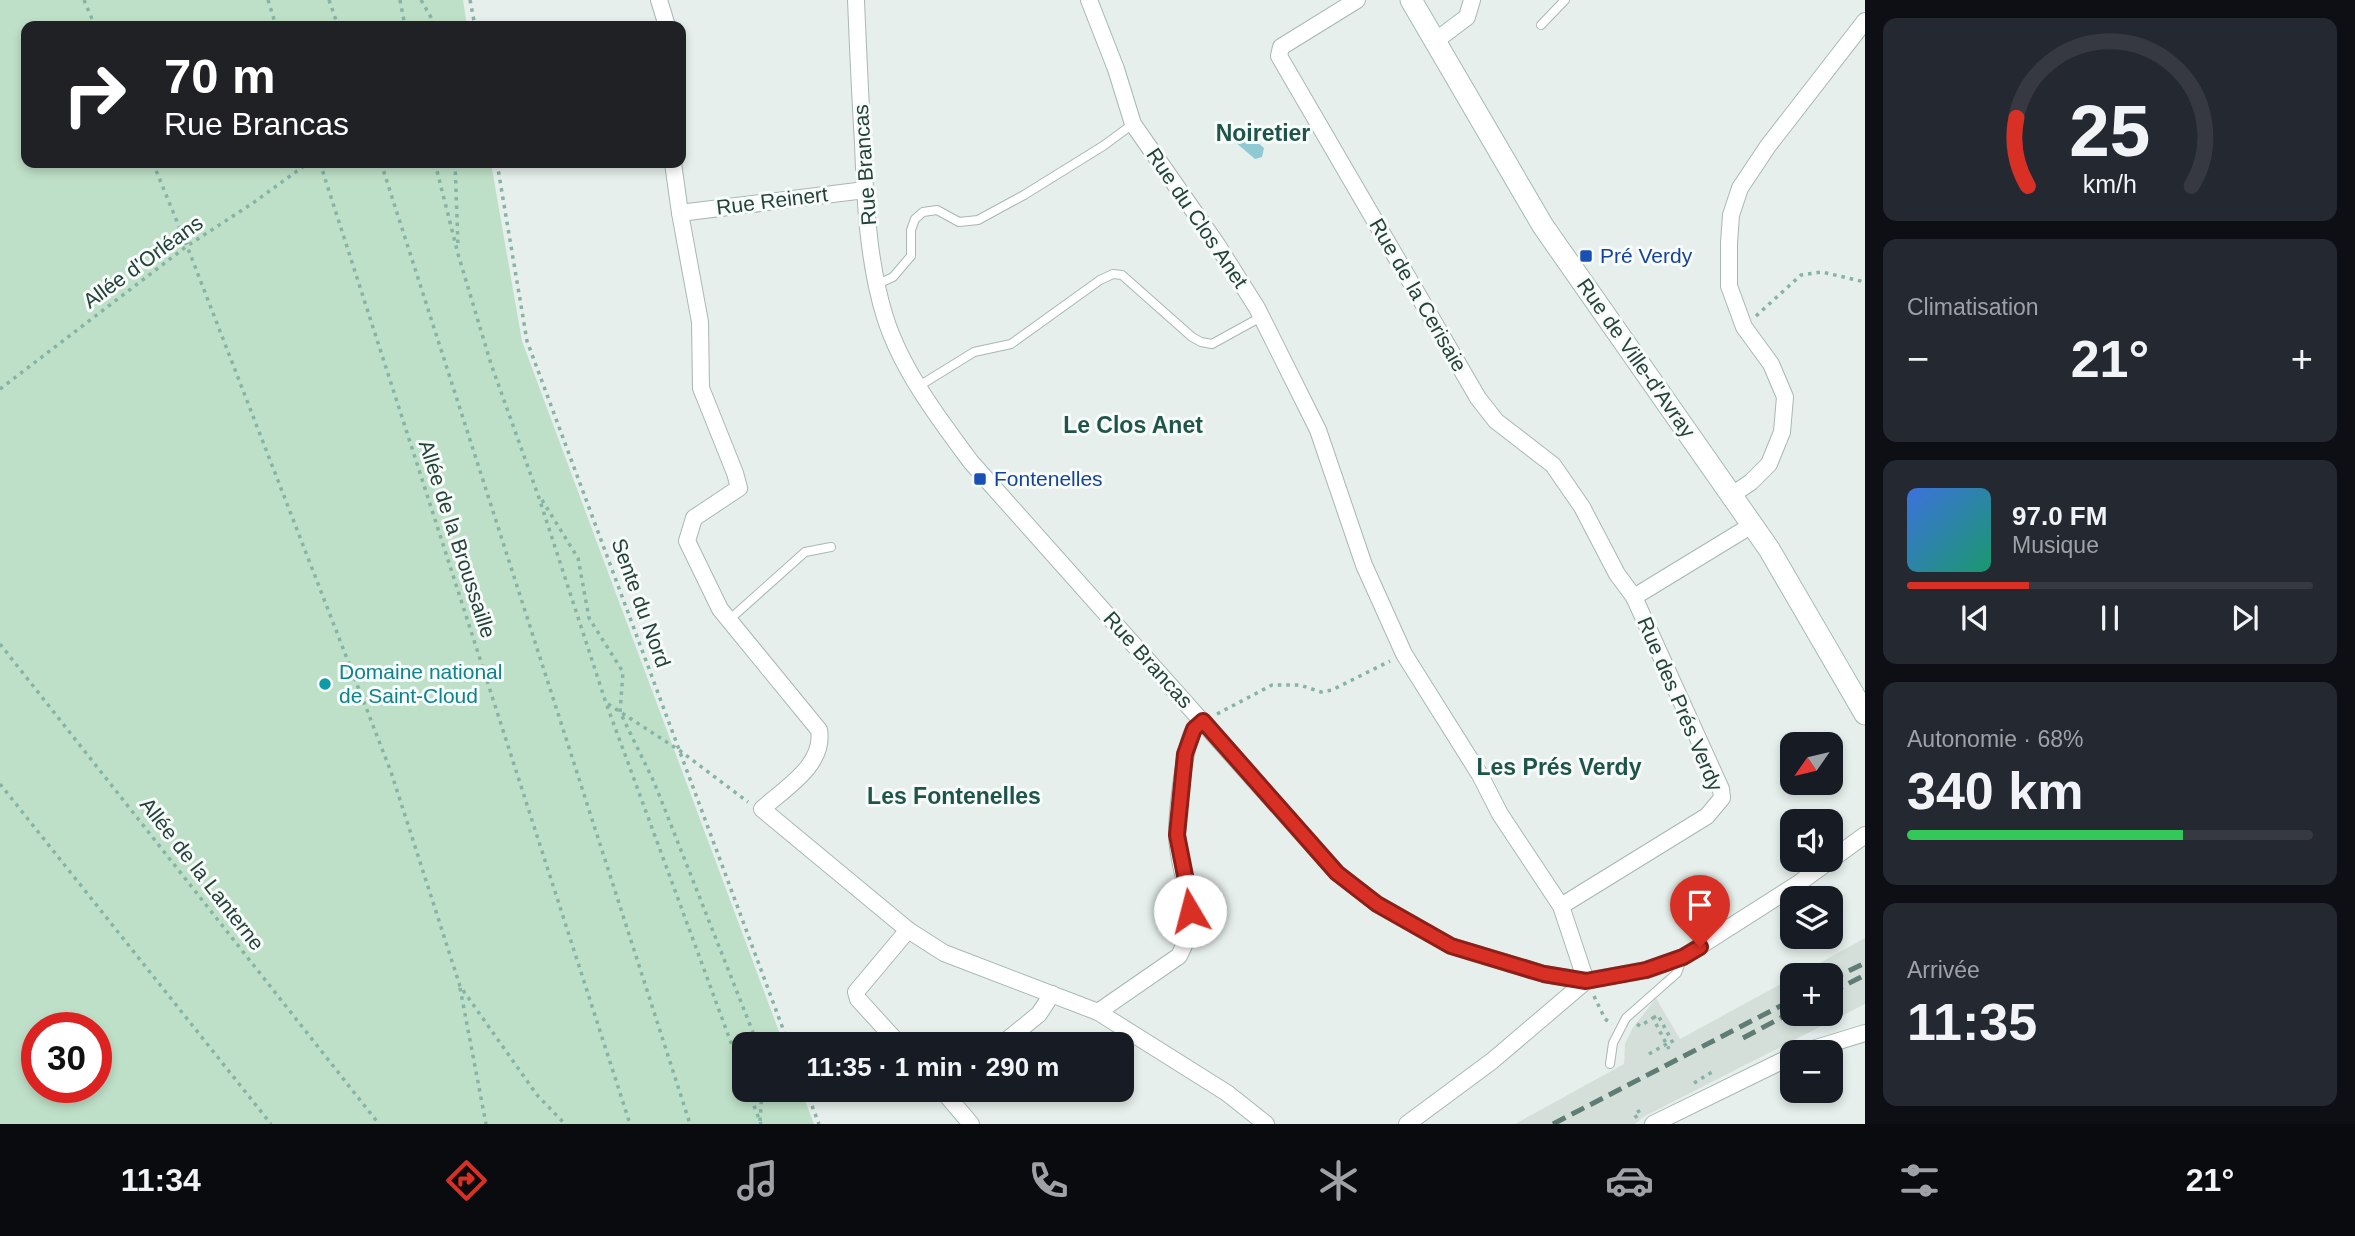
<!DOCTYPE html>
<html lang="fr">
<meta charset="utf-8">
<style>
:root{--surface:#171b24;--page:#242831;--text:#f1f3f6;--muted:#9ea1a6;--line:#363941;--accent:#d93025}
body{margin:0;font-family:Arial,sans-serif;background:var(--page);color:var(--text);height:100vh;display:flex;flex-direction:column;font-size:26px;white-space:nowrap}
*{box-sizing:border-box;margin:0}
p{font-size:23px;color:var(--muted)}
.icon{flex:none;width:38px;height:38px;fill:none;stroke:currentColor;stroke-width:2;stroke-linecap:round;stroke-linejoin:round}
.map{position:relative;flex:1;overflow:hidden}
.details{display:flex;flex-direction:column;gap:18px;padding:18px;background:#0d0f14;width:490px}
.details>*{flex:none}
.hud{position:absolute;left:21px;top:21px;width:665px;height:147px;border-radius:14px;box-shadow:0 4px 10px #0003;background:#202124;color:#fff;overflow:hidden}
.needle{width:46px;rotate:236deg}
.tools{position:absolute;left:1780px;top:732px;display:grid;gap:14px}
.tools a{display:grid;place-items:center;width:63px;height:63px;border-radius:14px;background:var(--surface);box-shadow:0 4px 10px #0003;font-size:35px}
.speed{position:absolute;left:21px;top:1012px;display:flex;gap:14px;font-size:35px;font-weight:700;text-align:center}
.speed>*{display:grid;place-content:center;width:91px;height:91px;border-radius:50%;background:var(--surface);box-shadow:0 4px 10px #0003;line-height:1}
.speed .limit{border:10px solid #d22;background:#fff;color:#111}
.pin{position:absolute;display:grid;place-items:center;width:60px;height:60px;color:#fff;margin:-72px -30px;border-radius:50% 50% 50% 0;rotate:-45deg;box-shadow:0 0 7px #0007}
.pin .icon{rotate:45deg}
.me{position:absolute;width:77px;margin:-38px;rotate:352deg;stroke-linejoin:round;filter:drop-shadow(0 0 5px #0008)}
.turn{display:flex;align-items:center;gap:24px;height:147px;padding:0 28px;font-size:32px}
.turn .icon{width:91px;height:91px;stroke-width:2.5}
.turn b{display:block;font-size:49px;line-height:60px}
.big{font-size:52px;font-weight:700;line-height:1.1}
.details .widget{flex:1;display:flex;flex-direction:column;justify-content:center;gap:10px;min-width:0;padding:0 24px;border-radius:14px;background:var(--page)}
.details .dial{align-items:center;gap:0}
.dial svg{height:182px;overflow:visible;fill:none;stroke:var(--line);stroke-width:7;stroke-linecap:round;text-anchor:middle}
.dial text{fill:var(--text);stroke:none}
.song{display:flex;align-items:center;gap:21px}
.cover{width:84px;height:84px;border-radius:10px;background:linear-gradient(135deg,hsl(220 70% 55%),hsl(160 70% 35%))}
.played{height:7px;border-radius:4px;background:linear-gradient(90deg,var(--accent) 30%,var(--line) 30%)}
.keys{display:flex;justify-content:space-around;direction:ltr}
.heat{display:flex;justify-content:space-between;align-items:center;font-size:38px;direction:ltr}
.charge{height:10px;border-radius:5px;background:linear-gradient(90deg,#34c759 68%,var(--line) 0)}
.trip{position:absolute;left:732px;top:1032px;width:402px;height:70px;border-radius:14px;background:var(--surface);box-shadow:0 4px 10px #0003;font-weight:700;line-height:70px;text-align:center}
.tabs{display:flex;height:112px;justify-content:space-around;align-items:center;background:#090b0e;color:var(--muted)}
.tabs .icon{width:49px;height:49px}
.tabs .current{color:var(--accent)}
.tabs b{font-size:32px;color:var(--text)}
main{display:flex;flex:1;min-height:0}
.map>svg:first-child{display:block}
.built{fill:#d4dfda}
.green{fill:#bfe0c8;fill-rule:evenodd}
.water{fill:#8ec9d4}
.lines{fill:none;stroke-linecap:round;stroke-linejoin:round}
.lane-casing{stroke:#a8b8b2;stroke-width:10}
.street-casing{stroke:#a8b8b2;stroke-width:18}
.secondary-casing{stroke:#a4bbb3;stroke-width:23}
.path{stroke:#86b3a5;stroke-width:3.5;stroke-dasharray:3.5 5;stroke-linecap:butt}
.lane{stroke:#fff;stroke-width:8}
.street{stroke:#fff;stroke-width:16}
.secondary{stroke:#fff;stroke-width:21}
.rail{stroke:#5f7d75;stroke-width:5;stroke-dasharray:14 7;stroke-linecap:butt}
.route-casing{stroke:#8d1f18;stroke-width:18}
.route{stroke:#d93025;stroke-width:12}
.transit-dot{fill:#1a4fb4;stroke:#f7fbf9;stroke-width:2.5}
.culture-dot{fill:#0f9aa8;stroke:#f7fbf9;stroke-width:2.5}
.labels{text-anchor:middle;stroke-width:6;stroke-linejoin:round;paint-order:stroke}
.street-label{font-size:21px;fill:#24423a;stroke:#f7fbf9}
.transit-label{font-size:21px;fill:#164399;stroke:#f7fbf9;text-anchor:start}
.culture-label{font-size:21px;fill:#0d838f;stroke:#f7fbf9;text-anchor:start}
.neighbourhood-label{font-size:23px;font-weight:bold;fill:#1f5548;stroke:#f7fbf9}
</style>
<main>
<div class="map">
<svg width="1865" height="1124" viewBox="0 0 1865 1124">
<rect width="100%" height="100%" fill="#e6efeb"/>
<path class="built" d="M 1865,938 L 1865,1004 L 1645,1116 L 1635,1124 L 1515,1124 L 1624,1064 L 1625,1044 L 1632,1029 L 1656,998 L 1680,1039 L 1792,978 L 1792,1013 L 1830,1013 L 1830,975 L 1798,975 Z"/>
<path class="green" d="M 0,0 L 463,0 L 467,26 L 26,26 L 26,163 L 491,163 L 522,341 L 784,1045 L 744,1045 L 744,1090 L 801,1090 L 814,1124 L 0,1124 ZM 96,1027 L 96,1087 L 37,1087 L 37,1027 Z"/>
<path class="water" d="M 1243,130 L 1264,148 L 1262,157 L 1255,159 L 1234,141 Z"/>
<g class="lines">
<defs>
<g id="lane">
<path d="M 1541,25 L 1565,0"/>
<path d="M 878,284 L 893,277 L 911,256 L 911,230 L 915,219 L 923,212 L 937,210 L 959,222 L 978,220 L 1024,195 L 1103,146 L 1133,124"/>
<path d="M 919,386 L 974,352 L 1011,344 L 1100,280 L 1113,274 L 1122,275 L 1192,337 L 1201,342 L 1212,344 L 1261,317"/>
<path d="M 729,620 L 805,552 L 831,547"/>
<path d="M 1610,1064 L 1613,1043 L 1626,1018 L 1677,973 L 1683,957"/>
</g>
<g id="street">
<path d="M 659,0 L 667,26"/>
<path d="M 856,0 C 858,48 860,96 863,143 C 865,200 868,263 885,317 C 901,369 939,419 971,462 L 1337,873 L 1377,904 L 1451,946 L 1544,974 L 1586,981 L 1646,970 L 1683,957 L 1799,883 L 1865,835"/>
<path d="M 1089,0 L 1116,69 L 1133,124 L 1216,243 L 1257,308 L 1318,430 L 1364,565 L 1404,654 L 1480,775 L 1500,814 L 1561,906 L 1586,981"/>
<path d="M 1357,0 L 1281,47 L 1279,56 L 1478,398 L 1496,421 L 1553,465 L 1582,507 L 1617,574 L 1634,597 L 1721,789 L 1722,798 L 1707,816 L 1561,906"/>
<path d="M 1434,42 L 1467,17 L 1472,0"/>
<path d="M 673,163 L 680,213 L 700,322 L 701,388 L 735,473 L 739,488 L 694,518 L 687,541 L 720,609 L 819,730 C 825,765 785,788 762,809 L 908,930 L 944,953 L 1098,1012 L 1227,1093 L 1266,1124"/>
<path d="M 680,213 L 865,190"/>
<path d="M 1732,495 L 1751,482 L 1769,464 L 1782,432 L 1785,397 L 1771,364 L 1744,327 L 1729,286 L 1729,243 L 1731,215 L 1740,188 L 1768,146 L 1865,21"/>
<path d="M 1634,597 L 1752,525"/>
<path d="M 1098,1012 L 1179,956 C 1204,910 1178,880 1177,835 C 1177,815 1184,742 1195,728 C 1197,726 1200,724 1203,721"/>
<path d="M 900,1045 L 858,999 L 856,992 L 908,930"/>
<path d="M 1001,1045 L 1039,1014 L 1052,994"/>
<path d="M 1803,1052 L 1865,1033"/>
<path d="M 942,1090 L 971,1124"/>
<path d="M 1407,1124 L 1492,1061 L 1586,981"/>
<path d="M 1653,1124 L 1792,1056"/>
</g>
<path id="secondary" d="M 1411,0 L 1543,226 L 1769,549 L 1865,714"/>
</defs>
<use href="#lane" class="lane-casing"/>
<use href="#street" class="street-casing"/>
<use href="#secondary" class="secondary-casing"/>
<g class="path">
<path d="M 84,0 L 95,26"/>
<path d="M 268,0 L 276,26"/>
<path d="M 329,0 L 338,26"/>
<path d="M 400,0 L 405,26"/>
<path d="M 421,0 L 436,26"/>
<path d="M 470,0 L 475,26"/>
<path d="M 153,163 L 187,246 L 391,772 L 460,986 L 537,1095 L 565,1124"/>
<path d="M 320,163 L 630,1124"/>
<path d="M 381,163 L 690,1124"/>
<path d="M 435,163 L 458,254 L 491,364 L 538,495 L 606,703 L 744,1078"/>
<path d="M 455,163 L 458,245"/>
<path d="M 497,163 L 527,341 L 789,1045"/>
<path d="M 1756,316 L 1801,275 L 1822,272 L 1865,282"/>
<path d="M 0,389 L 187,246 L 253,203 L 308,163"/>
<path d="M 542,500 L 578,558 L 589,618 L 623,672 L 620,712 L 654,782 L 758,1045"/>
<path d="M 0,644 L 379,1124"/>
<path d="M 608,704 L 679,750 L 748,802"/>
<path d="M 1217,714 L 1272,685 L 1300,685 L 1321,692 L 1332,690 L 1390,661"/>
<path d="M 0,784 L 271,1124"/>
<path d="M 460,988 L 486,1124"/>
<path d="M 1594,996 L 1605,1019 L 1612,1024"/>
<path d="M 1653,1018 L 1658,1015 L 1674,1045"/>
<path d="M 1637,1024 L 1640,1026 L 1653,1018 L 1669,1049"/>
<path d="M 1649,1054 L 1672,1041"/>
<path d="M 1694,1083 L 1712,1072 L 1714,1076"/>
<path d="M 748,1090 L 761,1124"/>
<path d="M 806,1090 L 819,1124"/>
<path d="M 1637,1118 L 1634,1114 L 1644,1108"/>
<path d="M 760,1121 L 762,1090"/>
</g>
<use href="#lane" class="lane"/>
<use href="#street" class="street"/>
<use href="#secondary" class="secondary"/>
<g class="rail">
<path d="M 1830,980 L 1865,963"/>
<path d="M 1830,993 L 1865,975"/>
<path d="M 1743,1038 L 1792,1012"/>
<path d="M 1553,1124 L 1792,1000"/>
</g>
</g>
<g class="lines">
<defs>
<path id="route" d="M 1190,911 L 1189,896 L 1177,835 L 1185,754 L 1194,729 L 1203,721 L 1337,873 L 1377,904 L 1451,946 L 1544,974 L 1586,981 L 1646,970 L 1683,957 L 1700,947"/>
</defs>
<use href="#route" class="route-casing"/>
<use href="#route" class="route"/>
</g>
<g class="transit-dot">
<rect x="1579" y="249" width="14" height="14" rx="3.5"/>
<rect x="973" y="472" width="14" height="14" rx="3.5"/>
</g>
<circle class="culture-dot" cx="325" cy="684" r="7"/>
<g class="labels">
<g class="street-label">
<text transform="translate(865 165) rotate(-94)" y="7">Rue Brancas</text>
<text transform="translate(772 201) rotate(-7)" y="7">Rue Reinert</text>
<text transform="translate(1197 218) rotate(56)" y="7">Rue du Clos Anet</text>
<text transform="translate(143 262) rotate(-36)" y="7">Allée d'Orléans</text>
<text transform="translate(1418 295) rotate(60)" y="7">Rue de la Cerisaie</text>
<text transform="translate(1636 358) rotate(55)" y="7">Rue de Ville-d'Avray</text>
<text transform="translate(457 539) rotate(72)" y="7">Allée de la Broussaille</text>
<text transform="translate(641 603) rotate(70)" y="7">Sente du Nord</text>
<text transform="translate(1148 660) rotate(48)" y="7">Rue Brancas</text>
<text transform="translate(1680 704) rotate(67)" y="7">Rue des Prés Verdy</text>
<text transform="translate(202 874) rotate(52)" y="7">Allée de la Lanterne</text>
</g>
<g class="transit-label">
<text x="1600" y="263">Pré Verdy</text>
<text x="994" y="486">Fontenelles</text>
</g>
<g class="culture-label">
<text x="339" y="679">Domaine national<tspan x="339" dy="24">de Saint-Cloud</tspan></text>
</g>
<g class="neighbourhood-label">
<text x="1263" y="141">Noiretier</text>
<text x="1133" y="433">Le Clos Anet</text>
<text x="1559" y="775">Les Prés Verdy</text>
<text x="954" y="804">Les Fontenelles</text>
</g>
</g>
</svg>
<div class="tools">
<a><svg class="needle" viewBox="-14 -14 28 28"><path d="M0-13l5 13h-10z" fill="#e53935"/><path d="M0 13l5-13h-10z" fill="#9ea1a6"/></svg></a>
<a><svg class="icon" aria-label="sound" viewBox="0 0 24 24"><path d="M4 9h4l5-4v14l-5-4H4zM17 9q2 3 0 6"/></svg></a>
<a><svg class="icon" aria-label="layers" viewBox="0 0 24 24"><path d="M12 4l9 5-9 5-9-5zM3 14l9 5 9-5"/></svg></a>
<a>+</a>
<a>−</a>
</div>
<div class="speed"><div class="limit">30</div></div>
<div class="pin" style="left:1700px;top:947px;background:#d93025"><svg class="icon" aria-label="arrive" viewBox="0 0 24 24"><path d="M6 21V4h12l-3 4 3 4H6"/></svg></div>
<svg class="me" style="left:1190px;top:911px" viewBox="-20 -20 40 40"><circle r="19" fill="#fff"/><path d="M0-13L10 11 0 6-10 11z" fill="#d93025"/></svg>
<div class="trip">11:35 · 1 min · 290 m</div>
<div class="hud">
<div class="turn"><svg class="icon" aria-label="right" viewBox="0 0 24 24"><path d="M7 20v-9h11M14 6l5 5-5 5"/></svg><div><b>70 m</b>Rue Brancas</div></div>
</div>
</div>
<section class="details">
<div class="widget dial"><svg viewBox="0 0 100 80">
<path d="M14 69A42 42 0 1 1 86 69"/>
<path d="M14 69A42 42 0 0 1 9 39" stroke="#d93025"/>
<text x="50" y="56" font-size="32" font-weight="700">25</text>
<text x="50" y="72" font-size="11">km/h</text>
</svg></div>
<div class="widget"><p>Climatisation</p>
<div class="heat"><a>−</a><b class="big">21°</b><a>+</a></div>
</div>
<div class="widget">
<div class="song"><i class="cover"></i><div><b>97.0 FM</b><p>Musique</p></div></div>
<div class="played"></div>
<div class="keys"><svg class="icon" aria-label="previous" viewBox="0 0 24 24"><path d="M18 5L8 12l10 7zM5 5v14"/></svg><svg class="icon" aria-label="pause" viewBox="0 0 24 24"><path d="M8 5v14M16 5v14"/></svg><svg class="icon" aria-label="next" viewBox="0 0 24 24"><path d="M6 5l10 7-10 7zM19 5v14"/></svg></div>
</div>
<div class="widget"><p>Autonomie · 68%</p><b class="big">340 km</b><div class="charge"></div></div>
<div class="widget"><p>Arrivée</p><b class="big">11:35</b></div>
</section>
</main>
<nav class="tabs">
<b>11:34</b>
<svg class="icon current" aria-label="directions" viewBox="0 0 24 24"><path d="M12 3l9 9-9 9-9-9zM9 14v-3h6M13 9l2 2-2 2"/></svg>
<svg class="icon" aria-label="music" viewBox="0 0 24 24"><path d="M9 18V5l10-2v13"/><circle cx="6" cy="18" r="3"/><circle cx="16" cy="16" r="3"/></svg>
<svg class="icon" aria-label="phone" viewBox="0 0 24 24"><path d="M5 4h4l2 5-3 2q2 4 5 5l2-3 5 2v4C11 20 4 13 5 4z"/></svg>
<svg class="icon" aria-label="climate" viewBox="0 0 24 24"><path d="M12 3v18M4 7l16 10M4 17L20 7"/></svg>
<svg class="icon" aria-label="car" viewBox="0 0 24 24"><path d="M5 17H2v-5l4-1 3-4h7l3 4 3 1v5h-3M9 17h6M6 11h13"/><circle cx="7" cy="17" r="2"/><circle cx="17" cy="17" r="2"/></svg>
<svg class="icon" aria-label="filters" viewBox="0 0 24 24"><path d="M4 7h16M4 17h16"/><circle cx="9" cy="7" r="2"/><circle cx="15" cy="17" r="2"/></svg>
<b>21°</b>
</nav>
